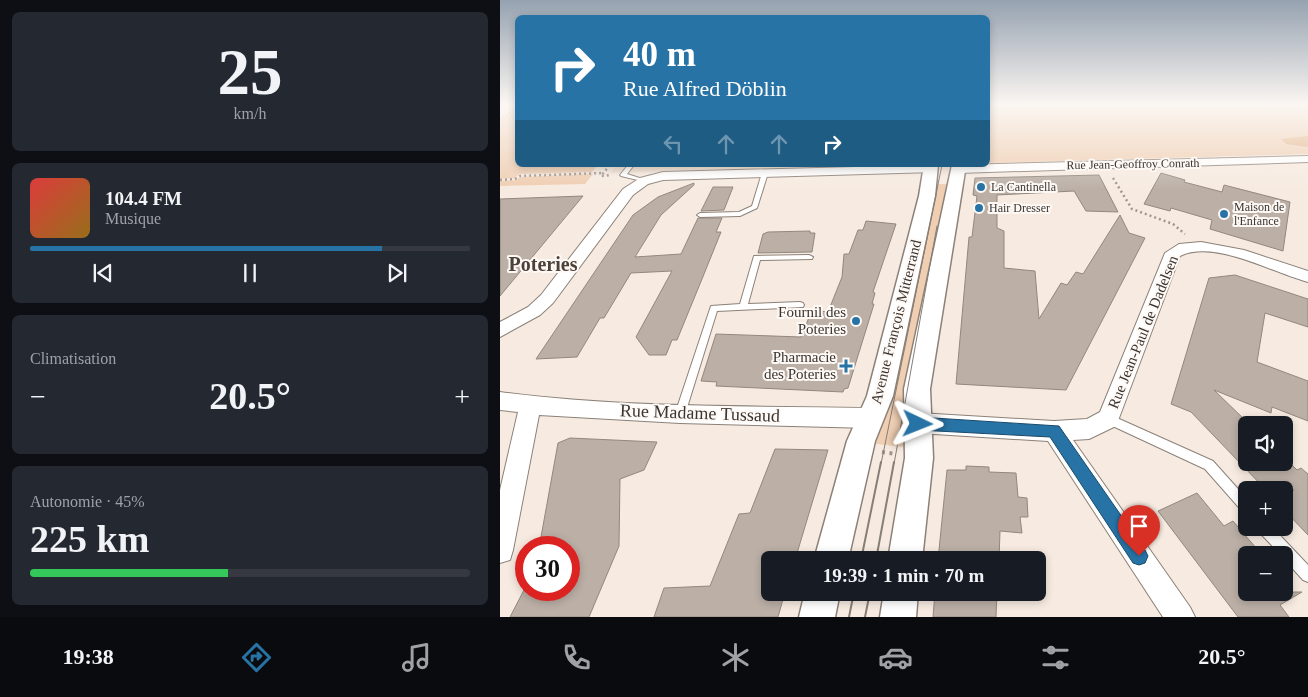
<!DOCTYPE html>
<html lang="fr">
<meta charset="utf-8">
<style>
:root{--surface:#171b24;--page:#242831;--text:#f1f3f6;--muted:#9ea1a6;--line:#363941;--accent:#2773a6}
body{margin:0;font-family:"Times New Roman",serif;background:var(--page);color:var(--text);height:100vh;display:flex;flex-direction:column;font-size:19px;white-space:nowrap}
*{box-sizing:border-box;margin:0}
p{font-size:16px;color:var(--muted)}
.icon{flex:none;width:28px;height:28px;fill:none;stroke:currentColor;stroke-width:2;stroke-linecap:round;stroke-linejoin:round}
.map{position:relative;flex:1;overflow:hidden}
.panel{display:flex;flex-direction:column;gap:12px;padding:12px;background:#0d0f14;width:500px}
.panel>*{flex:none}
.top-card{position:absolute;left:15px;top:15px;width:475px;height:152px;border-radius:8px;box-shadow:0 2px 8px #0003;background:#2773a6;color:#fff;overflow:hidden}
.controls{position:absolute;left:738px;top:416px;display:grid;gap:10px}
.controls a{display:grid;place-items:center;width:55px;height:55px;border-radius:8px;background:var(--surface);box-shadow:0 2px 8px #0003;font-size:25px}
.speed{position:absolute;left:15px;top:536px;display:flex;gap:10px;font-size:25px;font-weight:700;text-align:center}
.speed>*{display:grid;place-content:center;width:65px;height:65px;border-radius:50%;background:var(--surface);box-shadow:0 2px 8px #0003;line-height:1}
.speed .limit{border:8px solid #d22;background:#fff;color:#111}
.pin{position:absolute;display:grid;place-items:center;width:42px;height:42px;color:#fff;margin:-51px -21px;border-radius:50% 50% 50% 0;rotate:-45deg;box-shadow:0 0 5px #0007}
.pin .icon{rotate:45deg}
.me{position:absolute;width:55px;margin:-28px;rotate:92deg;stroke-linejoin:round;filter:drop-shadow(0 0 4px #0008)}
.turn{display:flex;align-items:center;gap:18px;height:105px;padding:0 25px;font-size:22px}
.turn .icon{width:65px;height:65px;stroke-width:2.5}
.turn b{display:block;font-size:35px;line-height:42px}
.lanes{display:flex;align-items:center;height:48px;padding:0 25px;background:#0003;justify-content:center;gap:25px;direction:ltr}
.lanes .off{opacity:.35}
.big{font-size:38px;font-weight:700;line-height:1.1}
.panel .tile{flex:1;display:flex;flex-direction:column;justify-content:center;gap:8px;min-width:0;padding:0 18px;border-radius:8px;background:var(--page)}
.panel .dial{align-items:center;gap:0}
.dial b{font-size:65px;line-height:1}
.song{display:flex;align-items:center;gap:15px}
.cover{width:60px;height:60px;border-radius:8px;background:linear-gradient(135deg,hsl(0 70% 55%),hsl(40 70% 35%))}
.played{height:5px;border-radius:2px;background:linear-gradient(90deg,var(--accent) 80%,var(--line) 80%)}
.keys{display:flex;justify-content:space-around;direction:ltr}
.heat{display:flex;justify-content:space-between;align-items:center;font-size:28px;direction:ltr}
.charge{height:8px;border-radius:4px;background:linear-gradient(90deg,#34c759 45%,var(--line) 0)}
.trip{position:absolute;left:261px;top:551px;width:285px;height:50px;border-radius:8px;background:var(--surface);box-shadow:0 2px 8px #0003;font-weight:700;line-height:50px;text-align:center}
.dock{display:flex;height:80px;justify-content:space-around;align-items:center;background:#090b0e;color:var(--muted)}
.dock .icon{width:35px;height:35px}
.dock .current{color:var(--accent)}
.dock b{font-size:22px;color:var(--text)}
main{display:flex;flex:1;min-height:0}
.map>svg:first-child{display:block}
.built{fill:#f3e0d1}
.green{fill:#efceb2}
.forest{fill:#e2af83}
.building{fill:#bbafa6;stroke:#92887f}
.lines{fill:none;stroke-linecap:round;stroke-linejoin:round}
.service-casing{stroke:#8c8178;stroke-width:2}
.minor-casing{stroke:#8c8178;stroke-width:2}
.tertiary-casing{stroke:#8c8178;stroke-width:3}
.path-far2{stroke:#9f968f;stroke-width:2;stroke-dasharray:1 2.5;stroke-linecap:butt}
.path-far1{stroke:#9f968f;stroke-width:2.5;stroke-dasharray:2 3;stroke-linecap:butt}
.path{stroke:#9f968f;stroke-width:4;stroke-dasharray:3 4.5;stroke-linecap:butt}
.service{fill:#fff;fill-rule:evenodd}
.minor{fill:#fff;fill-rule:evenodd}
.tertiary{fill:#fff;fill-rule:evenodd}
.tram-far1{stroke:#867e77;stroke-width:1}
.tram{stroke:#867e77;stroke-width:2}
.route{fill:#2773a6;stroke:#194b6c}
.poi-dot{fill:#2773a6;stroke:#fef9f5;stroke-width:2}
.labels{text-anchor:middle;stroke-width:4;stroke-linejoin:round;paint-order:stroke}
.far-street-label{font-size:12px;fill:#393430;stroke:#fef9f5}
.far-poi-label{font-size:12px;fill:#393430;stroke:#fef9f5;text-anchor:start}
.poi-label{font-size:15px;fill:#393430;stroke:#fef9f5;text-anchor:end}
.street-label{font-size:15px;fill:#393430;stroke:#fef9f5}
.near-street-label{font-size:18px;fill:#393430;stroke:#fef9f5}
.district-label{font-size:20px;font-weight:bold;fill:#4b4139;stroke:#fef9f5}
</style>
<main>
<section class="panel">
<div class="tile dial"><b>25</b><p>km/h</p></div>
<div class="tile">
<div class="song"><i class="cover"></i><div><b>104.4 FM</b><p>Musique</p></div></div>
<div class="played"></div>
<div class="keys"><svg class="icon" aria-label="previous" viewBox="0 0 24 24"><path d="M18 5L8 12l10 7zM5 5v14"/></svg><svg class="icon" aria-label="pause" viewBox="0 0 24 24"><path d="M8 5v14M16 5v14"/></svg><svg class="icon" aria-label="next" viewBox="0 0 24 24"><path d="M6 5l10 7-10 7zM19 5v14"/></svg></div>
</div>
<div class="tile"><p>Climatisation</p>
<div class="heat"><a>−</a><b class="big">20.5°</b><a>+</a></div>
</div>
<div class="tile"><p>Autonomie · 45%</p><b class="big">225 km</b><div class="charge"></div></div>
</section>
<div class="map">
<svg width="808" height="617" viewBox="0 0 808 617">
<rect width="100%" height="100%" fill="#f7ebe1"/>
<path class="built" d="M 117,165 L 386,165 L 110,173 Z"/>
<g class="green">
<path d="M 488,104 L 808,104 L 808,154 L 488,163 Z"/>
<path d="M 17,108 L 18,165 L 98,165 L 92,172 L 19,174 L 15,178 L 0,179 L 0,120 Z"/>
<path d="M 93,174 L 85,184 L 0,186 L 0,181 L 16,180 L 20,177 Z"/>
<path d="M 432,184 L 451,184 L 413,448 L 367,443 Z"/>
</g>
<path class="forest" d="M 808,136 L 808,147 L 786,144 L 781,139 Z"/>
<g class="building">
<path d="M 661,173 L 685,180 L 684,182 L 722,192 L 724,185 L 790,202 L 783,251 L 710,229 L 712,220 L 671,208 L 670,211 L 644,204 Z"/>
<path d="M 599,175 L 618,212 L 586,211 L 574,191 L 497,195 L 497,228 L 504,231 L 504,268 L 535,271 L 539,319 L 561,283 L 567,285 L 576,272 L 583,274 L 620,215 L 629,233 L 645,238 L 566,390 L 456,384 L 469,237 L 472,237 L 477,196 L 473,195 L 475,178 Z"/>
<path d="M 194,183 L 194,185 L 161,215 L 135,257 L 181,254 L 198,218 L 222,218 L 216,232 L 221,232 L 202,279 L 177,340 L 172,340 L 166,355 L 149,355 L 136,337 L 172,271 L 131,273 L 104,318 L 100,318 L 77,357 L 36,359 L 133,215 L 158,197 Z"/>
<path d="M 213,187 L 233,187 L 224,210 L 201,211 Z"/>
<path d="M 83,196 L 0,296 L 0,199 Z"/>
<path d="M 366,221 L 396,224 L 373,292 L 375,293 L 372,304 L 374,304 L 348,388 L 344,389 L 343,392 L 216,386 L 217,382 L 201,381 L 216,334 L 301,337 L 312,310 L 328,312 L 342,277 L 344,254 L 349,254 L 358,230 L 363,230 Z"/>
<path d="M 310,231 L 310,233 L 315,233 L 312,252 L 258,253 L 263,234 L 268,232 Z"/>
<path d="M 735,275 L 808,299 L 808,327 L 765,313 L 757,362 L 808,381 L 808,421 L 772,407 L 771,413 L 714,390 L 746,421 L 746,462 L 789,462 L 797,470 L 801,468 L 808,474 L 808,535 L 784,510 L 784,495 L 794,490 L 766,490 L 691,412 L 671,404 L 709,278 Z"/>
<path d="M 70,438 L 157,442 L 144,470 L 120,479 L 119,546 L 89,617 L 10,617 L 24,590 L 69,590 L 69,548 L 39,548 L 58,443 Z"/>
<path d="M 275,449 L 328,450 L 295,560 L 270,560 L 270,592 L 285,592 L 278,617 L 154,617 L 164,588 L 210,586 L 239,514 L 250,513 Z"/>
<path d="M 466,466 L 489,467 L 489,472 L 516,473 L 518,497 L 527,498 L 528,517 L 520,517 L 522,533 L 500,531 L 499,560 L 438,560 L 447,470 L 466,470 Z"/>
<path d="M 697,493 L 724,526 L 733,521 L 762,555 L 746,555 L 746,592 L 802,592 L 780,605 L 789,617 L 738,617 L 658,511 Z"/>
<path d="M 435,592 L 497,592 L 496,617 L 433,617 Z"/>
</g>
<g class="lines">
<defs>
<g id="service">
<path d="M 128,165 L 134,165 L 127,174 L 146,180 L 146,182 L 121,176 L 120,175 Z"/>
<path d="M 265,171 L 268,173 L 257,208 L 240,216 L 200,217 L 197,215 L 200,213 L 239,212 L 252,206 L 262,173 Z"/>
<path d="M 309,255 L 313,257 L 312,259 L 260,260 L 248,304 L 300,302 L 303,303 L 304,305 L 303,307 L 217,311 L 185,414 L 184,417 L 180,419 L 176,417 L 175,414 L 211,306 L 240,304 L 254,256 Z"/>
<path d="M 608,414 L 713,461 L 746,498 L 746,513 L 742,511 L 705,469 L 604,422 L 603,419 L 604,416 Z"/>
<path d="M 758,528 L 773,528 L 808,565 L 808,582 L 803,580 L 784,559 L 784,555 L 781,555 L 760,533 Z"/>
</g>
<g id="minor">
<path d="M 808,156 L 808,162 L 458,173 L 452,169 L 458,165 Z"/>
<path d="M 430,165 L 434,166 L 436,169 L 434,172 L 163,180 L 148,184 L 133,195 L 53,303 L 40,315 L 0,337 L 0,322 L 28,307 L 41,295 L 123,189 L 140,178 L 163,172 Z"/>
<path d="M 701,242 L 744,250 L 808,271 L 808,282 C 773,273 715,239 680,256 L 616,426 L 589,439 L 573,440 L 690,607 L 695,617 L 663,617 L 548,441 L 418,433 L 410,430 L 407,423 L 410,416 L 418,413 L 554,421 L 587,419 L 600,412 L 665,253 L 679,244 Z"/>
<path d="M 0,392 C 122,408 248,406 371,408 L 379,411 L 382,418 L 379,425 L 371,428 L 180,423 L 39,415 L 13,550 L 10,560 L 0,563 L 0,490 L 18,412 L 0,410 Z"/>
</g>
<g id="tertiary">
<path d="M 424,165 L 438,165 L 435,196 L 393,396 L 375,441 L 348,560 L 314,560 L 347,441 L 367,396 L 419,196 Z"/>
<path d="M 452,165 L 466,165 L 430,389 L 433,458 L 422,560 L 388,560 L 405,458 L 404,389 Z"/>
<path d="M 305,592 L 340,592 L 335,617 L 299,617 Z"/>
<path d="M 384,592 L 418,592 L 416,617 L 380,617 Z"/>
</g>
</defs>
<use href="#service" class="service-casing"/>
<use href="#minor" class="minor-casing"/>
<use href="#tertiary" class="tertiary-casing"/>
<path class="path-far2" d="M 0,119 L 18,107"/>
<g class="path-far1">
<path d="M 110,165 L 101,176 L 111,175"/>
<path d="M 613,178 L 632,209 L 673,224 L 685,234"/>
<path d="M 0,180 L 15,179 L 20,176 L 103,173"/>
</g>
<path class="path" d="M 382,452 L 396,454"/>
<use href="#service" class="service"/>
<use href="#minor" class="minor"/>
<use href="#tertiary" class="tertiary"/>
<g class="tram-far1">
<path d="M 381,464 L 442,165"/>
<path d="M 394,464 L 437,226"/>
</g>
<g class="tram">
<path d="M 361,560 L 381,462"/>
<path d="M 376,560 L 394,462"/>
<path d="M 349,617 L 354,592"/>
<path d="M 365,617 L 370,592"/>
</g>
</g>
<linearGradient id="sky" x2="0" y2="1"><stop stop-color="#95a2b0"/><stop offset="0.55" stop-color="#fbf6f2"/><stop offset="1" stop-color="#fbf6f2" stop-opacity="0"/></linearGradient>
<rect width="808" height="190" fill="url(#sky)"/>
<path class="route" d="M 418,417 L 559,426 L 645,550 L 648,556 L 645,563 L 639,565 L 633,563 L 550,437 L 418,430 L 413,428 L 411,424 L 413,419 Z"/>
<g class="poi-dot">
<circle cx="481" cy="187" r="5"/>
<circle cx="479" cy="208" r="5"/>
<circle cx="724" cy="214" r="5"/>
<circle cx="356" cy="321" r="5"/>
<path d="M343.5 358.5h5v5h5v5h-5v5h-5v-5h-5v-5h5z"/>
</g>
<g class="labels">
<g class="far-street-label">
<text transform="translate(633 164) rotate(-1)" y="4">Rue Jean-Geoffroy Conrath</text>
</g>
<g class="far-poi-label">
<text x="491" y="191">La Cantinella</text>
<text x="734" y="211">Maison de<tspan x="734" dy="14">l'Enfance</tspan></text>
<text x="489" y="212">Hair Dresser</text>
</g>
<g class="poi-label">
<text x="346" y="317">Fournil des<tspan x="346" dy="17">Poteries</tspan></text>
<text x="336" y="362">Pharmacie<tspan x="336" dy="17">des Poteries</tspan></text>
</g>
<g class="street-label">
<text transform="translate(396 322) rotate(-76)" y="5">Avenue François Mitterrand</text>
<text transform="translate(643 332) rotate(-68)" y="5">Rue Jean-Paul de Dadelsen</text>
</g>
<g class="near-street-label">
<text transform="translate(200 413) rotate(2)" y="6">Rue Madame Tussaud</text>
</g>
<g class="district-label">
<text x="43" y="271">Poteries</text>
</g>
</g>
</svg>
<div class="controls">
<a><svg class="icon" aria-label="sound" viewBox="0 0 24 24"><path d="M4 9h4l5-4v14l-5-4H4zM17 9q2 3 0 6"/></svg></a>
<a>+</a>
<a>−</a>
</div>
<div class="speed"><div class="limit">30</div></div>
<div class="pin" style="left:639px;top:556px;background:#d93025"><svg class="icon" aria-label="arrive" viewBox="0 0 24 24"><path d="M6 21V4h12l-3 4 3 4H6"/></svg></div>
<svg class="me" style="left:418px;top:424px" viewBox="-20 -20 40 40"><path d="M0-17L14 15 0 8-14 15z" fill="#2773a6" stroke="#fff" stroke-width="4"/></svg>
<div class="trip">19:39 · 1 min · 70 m</div>
<div class="top-card">
<div class="turn"><svg class="icon" aria-label="right" viewBox="0 0 24 24"><path d="M7 20v-9h11M14 6l5 5-5 5"/></svg><div><b>40 m</b>Rue Alfred Döblin</div></div>
<div class="lanes"><svg class="icon off" aria-label="left" viewBox="0 0 24 24"><path d="M17 20v-9H6M10 6l-5 5 5 5"/></svg><svg class="icon off" aria-label="ahead" viewBox="0 0 24 24"><path d="M12 20V5M6 11l6-6 6 6"/></svg><svg class="icon off" aria-label="ahead" viewBox="0 0 24 24"><path d="M12 20V5M6 11l6-6 6 6"/></svg><svg class="icon" aria-label="right" viewBox="0 0 24 24"><path d="M7 20v-9h11M14 6l5 5-5 5"/></svg></div>
</div>
</div>
</main>
<nav class="dock">
<b>19:38</b>
<svg class="icon current" aria-label="directions" viewBox="0 0 24 24"><path d="M12 3l9 9-9 9-9-9zM9 14v-3h6M13 9l2 2-2 2"/></svg>
<svg class="icon" aria-label="music" viewBox="0 0 24 24"><path d="M9 18V5l10-2v13"/><circle cx="6" cy="18" r="3"/><circle cx="16" cy="16" r="3"/></svg>
<svg class="icon" aria-label="phone" viewBox="0 0 24 24"><path d="M5 4h4l2 5-3 2q2 4 5 5l2-3 5 2v4C11 20 4 13 5 4z"/></svg>
<svg class="icon" aria-label="climate" viewBox="0 0 24 24"><path d="M12 3v18M4 7l16 10M4 17L20 7"/></svg>
<svg class="icon" aria-label="car" viewBox="0 0 24 24"><path d="M5 17H2v-5l4-1 3-4h7l3 4 3 1v5h-3M9 17h6M6 11h13"/><circle cx="7" cy="17" r="2"/><circle cx="17" cy="17" r="2"/></svg>
<svg class="icon" aria-label="filters" viewBox="0 0 24 24"><path d="M4 7h16M4 17h16"/><circle cx="9" cy="7" r="2"/><circle cx="15" cy="17" r="2"/></svg>
<b>20.5°</b>
</nav>
